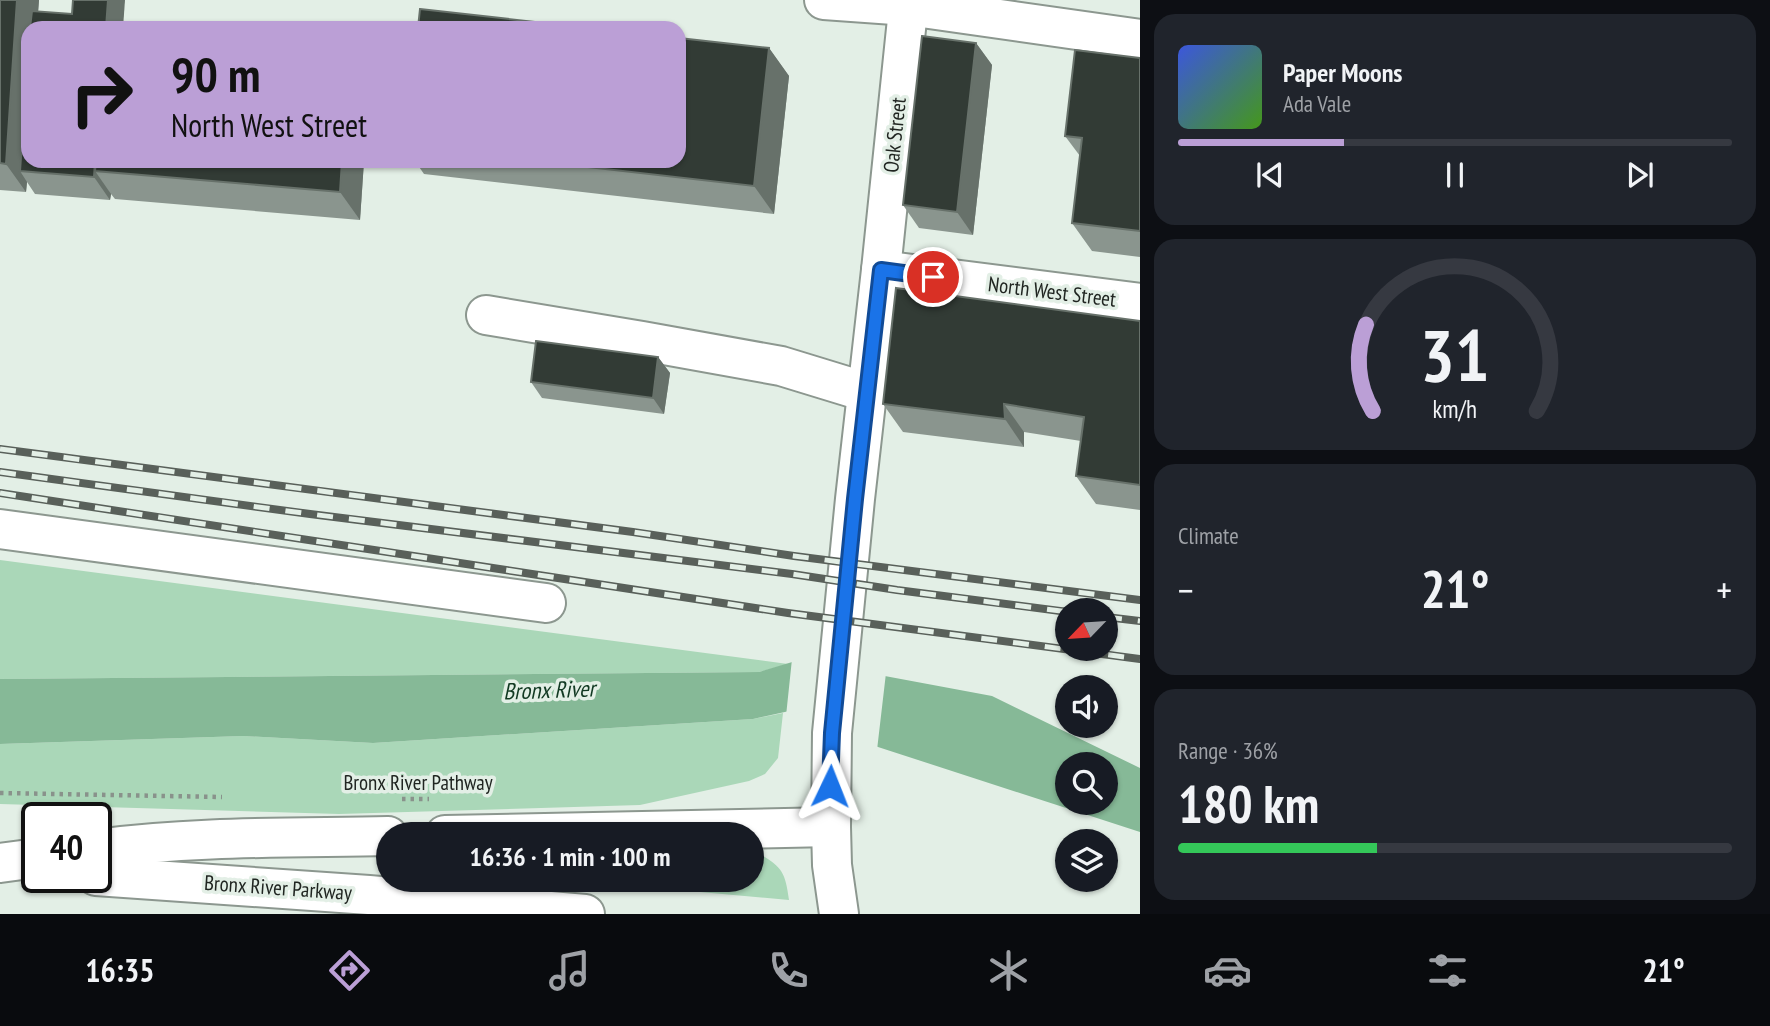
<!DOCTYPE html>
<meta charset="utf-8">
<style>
:root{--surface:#171b24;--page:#20242c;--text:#f1f3f6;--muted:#9ea1a6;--line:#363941;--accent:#bb9fd6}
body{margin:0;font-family:"PT Sans Narrow",sans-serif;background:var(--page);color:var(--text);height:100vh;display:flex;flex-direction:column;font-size:26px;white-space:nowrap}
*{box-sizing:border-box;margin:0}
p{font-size:23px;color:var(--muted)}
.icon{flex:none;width:38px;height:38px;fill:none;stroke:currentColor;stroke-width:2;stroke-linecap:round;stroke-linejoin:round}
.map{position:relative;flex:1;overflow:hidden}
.details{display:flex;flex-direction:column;gap:14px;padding:14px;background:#0d0f14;width:630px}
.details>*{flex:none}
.banner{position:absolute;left:21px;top:21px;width:665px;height:147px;border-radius:21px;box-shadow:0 2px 5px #0004;background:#bb9fd6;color:#111;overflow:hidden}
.needle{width:46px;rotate:245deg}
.controls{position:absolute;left:1055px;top:598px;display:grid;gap:14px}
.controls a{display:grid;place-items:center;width:63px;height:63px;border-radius:50%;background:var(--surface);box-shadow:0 2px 5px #0004;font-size:35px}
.speed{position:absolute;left:21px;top:802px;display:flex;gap:14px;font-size:35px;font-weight:700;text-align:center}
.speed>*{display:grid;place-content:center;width:91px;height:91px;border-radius:50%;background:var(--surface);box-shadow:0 2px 5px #0004;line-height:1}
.speed .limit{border:4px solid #111;border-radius:10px;background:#fff;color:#111}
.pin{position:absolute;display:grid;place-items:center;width:60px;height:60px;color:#fff;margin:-30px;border:4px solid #fff;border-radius:50%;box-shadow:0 2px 7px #0007}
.me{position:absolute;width:77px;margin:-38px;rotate:2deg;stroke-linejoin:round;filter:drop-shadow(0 0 5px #0008)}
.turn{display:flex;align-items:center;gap:24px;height:147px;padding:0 35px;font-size:32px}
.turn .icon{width:91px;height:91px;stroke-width:2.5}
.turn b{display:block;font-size:49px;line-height:60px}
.big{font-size:52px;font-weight:800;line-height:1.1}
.details .tile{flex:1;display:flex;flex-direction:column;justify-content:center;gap:10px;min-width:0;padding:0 24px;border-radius:21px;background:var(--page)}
.details .dial{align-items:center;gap:0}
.dial svg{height:182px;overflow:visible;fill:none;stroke:var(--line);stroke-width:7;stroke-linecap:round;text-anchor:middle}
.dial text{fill:var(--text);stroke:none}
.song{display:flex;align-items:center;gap:21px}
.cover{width:84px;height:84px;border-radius:10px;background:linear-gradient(135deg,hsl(230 70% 55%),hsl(100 70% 35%))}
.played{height:7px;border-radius:4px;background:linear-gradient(90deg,var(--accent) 30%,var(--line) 30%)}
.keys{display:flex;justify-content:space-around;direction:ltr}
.heat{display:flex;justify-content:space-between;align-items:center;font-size:38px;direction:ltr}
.charge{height:10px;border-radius:5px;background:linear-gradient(90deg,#34c759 36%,var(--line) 0)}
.trip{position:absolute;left:376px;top:822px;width:388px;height:70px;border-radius:35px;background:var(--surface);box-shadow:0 2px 5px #0004;font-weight:800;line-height:70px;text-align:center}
.tabs{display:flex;height:112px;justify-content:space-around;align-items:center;background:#090b0e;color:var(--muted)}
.tabs .icon{width:49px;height:49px}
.tabs .active{color:var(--accent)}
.tabs b{font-size:32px;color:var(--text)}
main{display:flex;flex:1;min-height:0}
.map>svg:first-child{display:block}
.green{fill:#aad7b8}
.water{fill:#86b997;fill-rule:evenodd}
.pier{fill:#e3efe6}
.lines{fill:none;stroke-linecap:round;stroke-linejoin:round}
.minor-casing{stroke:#8c978f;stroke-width:42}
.highway-casing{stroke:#8c978f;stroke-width:42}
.path{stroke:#89928b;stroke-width:4.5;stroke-dasharray:3.5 5;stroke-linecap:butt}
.minor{stroke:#fff;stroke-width:38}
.highway{stroke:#fff;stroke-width:38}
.rail-casing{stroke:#59605a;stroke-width:8}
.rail{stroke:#e3efe6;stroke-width:5;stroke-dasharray:16;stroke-linecap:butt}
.wall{fill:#8a958e}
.shaded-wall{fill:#67716a}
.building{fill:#323b35;stroke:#67716a;stroke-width:2}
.route-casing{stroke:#114b97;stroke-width:18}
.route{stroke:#1a73e8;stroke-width:12}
.labels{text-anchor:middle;stroke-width:7;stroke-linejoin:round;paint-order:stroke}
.street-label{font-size:21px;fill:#202521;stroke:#e3efe6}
.water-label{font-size:23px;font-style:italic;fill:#113922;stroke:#e3efe6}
</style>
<main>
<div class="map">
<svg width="1140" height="914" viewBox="0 0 1140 914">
<rect width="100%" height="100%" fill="#e3efe6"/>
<g class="green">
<path d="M 0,560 L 788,664 L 759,672 L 0,679 Z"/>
<path d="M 783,713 L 778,758 L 765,774 L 749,781 L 640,805 L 339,814 L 0,804 L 0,744 L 243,736 L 373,743 L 753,719 Z"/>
<path d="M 753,851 L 755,851 C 781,867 785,869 789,900 L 566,880 L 752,880 Z"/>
</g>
<path class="water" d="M 799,660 L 992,696 L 1140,768 L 1140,832 L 878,747 L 803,708 L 753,719 L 373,743 L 243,736 L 0,744 L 0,679 L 759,672 ZM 1068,765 L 1106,765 L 1106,803 L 1068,803 Z"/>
<path class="pier" d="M 800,657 L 886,673 L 877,750 L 803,712 L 786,716 L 792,659 Z"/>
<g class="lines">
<defs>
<g id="minor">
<path d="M 824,0 L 908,6 L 1140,39"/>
<path d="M 881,270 L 1140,303"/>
<path d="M 486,315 L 642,341 L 781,366 L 866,392"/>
<path d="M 0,529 L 546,603"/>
<path d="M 839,914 L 832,865 L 831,827 L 832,733 L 855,499 L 881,270 L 909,0"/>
</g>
<g id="highway">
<path d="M 445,835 L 831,827"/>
<path d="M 96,849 C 193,836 291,838 388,836"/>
<path d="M 0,863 L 37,858"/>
<path d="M 96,876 L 369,895 L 585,914"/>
</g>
</defs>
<use href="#minor" class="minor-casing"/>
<use href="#highway" class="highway-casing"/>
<g class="path">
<path d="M 0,793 L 222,797"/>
<path d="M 402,799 L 429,799"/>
</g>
<use href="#minor" class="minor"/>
<use href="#highway" class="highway"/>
<defs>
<g id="rail">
<path d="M 0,449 L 633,532 L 794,556 L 1140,600"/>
<path d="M 0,472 L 310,514 L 792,574 L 897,590 L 1068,612"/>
<path d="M 0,493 L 788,613 L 1140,659"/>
<path d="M 1106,617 L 1140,621"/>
</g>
</defs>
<use href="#rail" class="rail-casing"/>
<use href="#rail" class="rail"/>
</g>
<g class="wall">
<path d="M 0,0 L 39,0 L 38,11 L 123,25 L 364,161 L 360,220 L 115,199 L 111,194 L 110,200 L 35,194 L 27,182 L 26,192 L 0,190 Z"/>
<path d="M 976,43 L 992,65 L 973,235 L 919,228 L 903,205 Z"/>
<path d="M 769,48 L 789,76 L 774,214 L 424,174 L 415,161 L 679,161 Z"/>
<path d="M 1140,58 L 1140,257 L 1092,251 L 1072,223 L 1080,156 L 1065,136 Z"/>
<path d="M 1140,321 L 1140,510 L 1096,504 L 1076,476 L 1081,441 L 1024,432 L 1024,447 L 903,432 L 883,404 Z"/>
<path d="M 658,357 L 670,373 L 664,414 L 542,398 L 531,382 Z"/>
</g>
<g class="shaded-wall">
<path d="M 17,0 L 39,0 L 37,28 L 28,28 L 28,161 L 20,171 L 27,182 L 26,192 L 6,164 Z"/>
<path d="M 108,0 L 125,0 L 123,28 L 106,28 Z"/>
<path d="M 976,43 L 992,65 L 973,235 L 957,212 Z"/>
<path d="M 769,48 L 789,76 L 774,214 L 754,186 Z"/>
<path d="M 342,161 L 364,161 L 360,220 L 340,192 Z"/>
<path d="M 95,171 L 111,194 L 110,200 L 94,177 Z"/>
<path d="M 658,357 L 670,373 L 664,414 L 653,398 Z"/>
<path d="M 1004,404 L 1024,432 L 1024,447 L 1005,419 Z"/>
</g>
<g class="building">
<path d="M 0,0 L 17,0 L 6,164 L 0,163 Z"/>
<path d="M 73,0 L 108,0 L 106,28 L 30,28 L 32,11 L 72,14 Z"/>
<path d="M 420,9 L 589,28 L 418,28 Z"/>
<path d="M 106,24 L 164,28 L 106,28 Z"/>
<path d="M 922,36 L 976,43 L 957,212 L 903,205 Z"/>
<path d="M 679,38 L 769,48 L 754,186 L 535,161 L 679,161 Z"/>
<path d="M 1075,50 L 1140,58 L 1140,231 L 1072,223 L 1082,138 L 1065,136 Z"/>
<path d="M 28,60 L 28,161 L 95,161 L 94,177 L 20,171 Z"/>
<path d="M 96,161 L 342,161 L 340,192 L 95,171 Z"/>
<path d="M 896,288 L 1140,321 L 1140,485 L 1076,476 L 1084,417 L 1004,404 L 1005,419 L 883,404 Z"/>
<path d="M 536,341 L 658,357 L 653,398 L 531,382 Z"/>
</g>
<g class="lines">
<defs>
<path id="route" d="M 830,786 L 832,733 L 855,499 L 881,270 L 933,277"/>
</defs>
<use href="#route" class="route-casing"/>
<use href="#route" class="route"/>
</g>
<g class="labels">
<g class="street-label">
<text transform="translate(895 135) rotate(-84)" y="7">Oak Street</text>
<text transform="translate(1052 292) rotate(7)" y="7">North West Street</text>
<text x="418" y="790">Bronx River Pathway</text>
<text transform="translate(278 888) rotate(4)" y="7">Bronx River Parkway</text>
</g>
<g class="water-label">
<text transform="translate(549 690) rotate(-2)" y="8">Bronx River</text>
</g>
</g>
</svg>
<div class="controls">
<a><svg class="needle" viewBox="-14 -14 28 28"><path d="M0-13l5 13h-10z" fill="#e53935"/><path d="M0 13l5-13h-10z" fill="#9ea1a6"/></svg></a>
<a><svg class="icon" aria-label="sound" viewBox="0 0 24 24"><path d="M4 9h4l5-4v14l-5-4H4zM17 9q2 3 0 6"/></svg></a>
<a><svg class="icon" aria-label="search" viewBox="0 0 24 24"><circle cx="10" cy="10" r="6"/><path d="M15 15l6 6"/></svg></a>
<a><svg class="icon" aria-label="layers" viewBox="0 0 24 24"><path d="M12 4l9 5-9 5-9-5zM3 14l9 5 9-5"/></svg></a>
</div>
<div class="speed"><div class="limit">40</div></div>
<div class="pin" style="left:933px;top:277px;background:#d93025"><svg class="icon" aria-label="arrive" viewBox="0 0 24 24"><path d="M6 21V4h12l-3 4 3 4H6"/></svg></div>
<svg class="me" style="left:830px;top:786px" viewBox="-20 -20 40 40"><path d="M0-17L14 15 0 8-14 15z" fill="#1a73e8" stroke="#fff" stroke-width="4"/></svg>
<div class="trip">16:36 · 1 min · 100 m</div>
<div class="banner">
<div class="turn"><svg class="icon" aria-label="right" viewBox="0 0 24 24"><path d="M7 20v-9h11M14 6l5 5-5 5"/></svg><div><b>90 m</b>North West Street</div></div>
</div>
</div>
<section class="details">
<div class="tile">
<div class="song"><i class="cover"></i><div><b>Paper Moons</b><p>Ada Vale</p></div></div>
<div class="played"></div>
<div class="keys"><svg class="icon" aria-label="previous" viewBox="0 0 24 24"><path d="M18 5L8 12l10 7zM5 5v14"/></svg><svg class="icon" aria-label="pause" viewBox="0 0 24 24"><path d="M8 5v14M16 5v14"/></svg><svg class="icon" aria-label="next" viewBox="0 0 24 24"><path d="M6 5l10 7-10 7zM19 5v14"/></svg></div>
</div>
<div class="tile dial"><svg viewBox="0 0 100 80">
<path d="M14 69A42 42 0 1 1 86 69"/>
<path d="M14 69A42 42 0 0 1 11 31" stroke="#bb9fd6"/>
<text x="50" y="56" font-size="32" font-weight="700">31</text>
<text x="50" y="72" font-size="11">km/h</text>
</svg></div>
<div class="tile"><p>Climate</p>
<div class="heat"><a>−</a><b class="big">21°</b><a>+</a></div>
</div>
<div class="tile"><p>Range · 36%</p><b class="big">180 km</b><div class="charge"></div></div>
</section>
</main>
<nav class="tabs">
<b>16:35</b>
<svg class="icon active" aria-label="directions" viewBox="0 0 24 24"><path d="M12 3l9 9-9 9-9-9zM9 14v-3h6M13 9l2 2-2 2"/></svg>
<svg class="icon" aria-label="music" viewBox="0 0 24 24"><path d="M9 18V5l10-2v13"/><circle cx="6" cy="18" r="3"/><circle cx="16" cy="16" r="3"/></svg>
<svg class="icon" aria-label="phone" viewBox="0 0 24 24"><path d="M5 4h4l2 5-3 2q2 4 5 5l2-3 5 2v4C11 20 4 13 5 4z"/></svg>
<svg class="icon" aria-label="climate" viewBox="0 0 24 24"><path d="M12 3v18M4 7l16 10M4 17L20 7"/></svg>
<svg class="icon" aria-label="car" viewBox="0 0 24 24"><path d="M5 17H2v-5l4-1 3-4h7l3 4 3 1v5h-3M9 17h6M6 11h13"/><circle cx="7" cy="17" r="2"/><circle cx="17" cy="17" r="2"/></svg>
<svg class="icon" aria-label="filters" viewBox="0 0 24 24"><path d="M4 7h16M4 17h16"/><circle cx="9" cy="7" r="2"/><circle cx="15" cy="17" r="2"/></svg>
<b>21°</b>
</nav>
